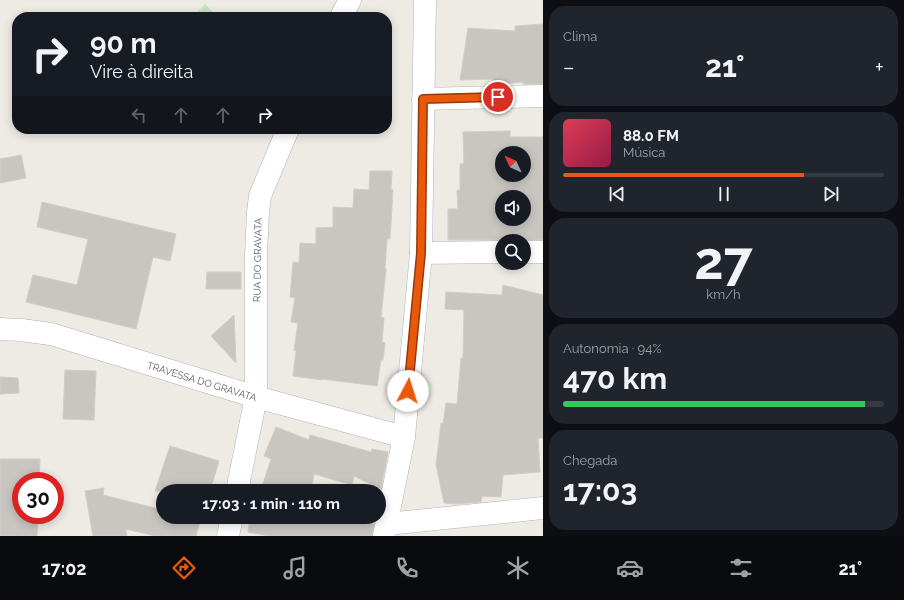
<!DOCTYPE html>
<html lang="pt">
<meta charset="utf-8">
<style>
:root{--surface:#171b24;--page:#20242c;--text:#f1f3f6;--muted:#9ea1a6;--line:#363941;--accent:#ea580c}
body{margin:0;font-family:Raleway,sans-serif;background:var(--page);color:var(--text);height:100vh;display:flex;flex-direction:column;font-size:15px;white-space:nowrap}
*{box-sizing:border-box;margin:0}
p{font-size:13px;color:var(--muted)}
.icon{flex:none;width:22px;height:22px;fill:none;stroke:currentColor;stroke-width:2;stroke-linecap:round;stroke-linejoin:round}
.map{position:relative;flex:1;overflow:hidden}
.details{display:flex;flex-direction:column;gap:6px;padding:6px;background:#0d0f14;width:361px}
.details>*{flex:none}
.guide{position:absolute;left:12px;top:12px;width:380px;height:122px;border-radius:16px;box-shadow:0 2px 10px #0003;background:#171b24;color:var(--text);overflow:hidden}
.needle{width:26px;rotate:314deg}
.tools{position:absolute;left:495px;top:146px;display:grid;gap:8px}
.tools a{display:grid;place-items:center;width:36px;height:36px;border-radius:50%;background:var(--surface);box-shadow:0 2px 10px #0003;font-size:20px}
.speed{position:absolute;left:12px;top:472px;display:flex;gap:8px;font-size:20px;font-weight:700;text-align:center}
.speed>*{display:grid;place-content:center;width:52px;height:52px;border-radius:50%;background:var(--surface);box-shadow:0 2px 10px #0003;line-height:1}
.speed .limit{border:6px solid #d22;background:#fff;color:#111}
.pin{position:absolute;display:grid;place-items:center;width:34px;height:34px;color:#fff;margin:-17px;border:2px solid #fff;border-radius:50%;box-shadow:0 1px 4px #0007}
.me{position:absolute;width:44px;margin:-22px;rotate:5deg;stroke-linejoin:round;filter:drop-shadow(0 0 3px #0008)}
.turn{display:flex;align-items:center;gap:14px;height:84px;padding:0 12px;font-size:18px}
.turn .icon{width:52px;height:52px;stroke-width:2.5}
.turn b{display:block;font-size:28px;line-height:34px}
.lanes{display:flex;align-items:center;height:38px;padding:0 12px;background:#0003;justify-content:center;gap:20px;direction:ltr}
.lanes .off{opacity:.35}
.big{font-size:30px;font-weight:700;line-height:1.1}
.details .tile{flex:1;display:flex;flex-direction:column;justify-content:center;gap:6px;min-width:0;padding:0 14px;border-radius:16px;background:var(--page)}
.details .dial{align-items:center;gap:0}
.dial b{font-size:52px;line-height:1}
.song{display:flex;align-items:center;gap:12px}
.cover{width:48px;height:48px;border-radius:6px;background:linear-gradient(135deg,hsl(350 70% 55%),hsl(340 70% 35%))}
.played{height:4px;border-radius:2px;background:linear-gradient(90deg,var(--accent) 75%,var(--line) 75%)}
.keys{display:flex;justify-content:space-around;direction:ltr}
.heat{display:flex;justify-content:space-between;align-items:center;font-size:22px;direction:ltr}
.charge{height:6px;border-radius:3px;background:linear-gradient(90deg,#34c759 94%,var(--line) 0)}
.trip{position:absolute;left:156px;top:484px;width:230px;height:40px;border-radius:20px;background:var(--surface);box-shadow:0 2px 10px #0003;font-weight:700;line-height:40px;text-align:center}
.tab-bar{display:flex;height:64px;justify-content:space-around;align-items:center;background:#090b0e;color:var(--muted)}
.tab-bar .icon{width:28px;height:28px}
.tab-bar .current{color:var(--accent)}
.tab-bar b{font-size:18px;color:var(--text)}
main{display:flex;flex:1;min-height:0}
.map>svg:first-child{display:block}
.green{fill:#c8e3c4}
.building{fill:#c9c6c2;stroke:#d2ccc4;fill-rule:evenodd}
.lines{fill:none;stroke-linecap:round;stroke-linejoin:round}
.minor-casing{stroke:#b0b3b6;stroke-width:23}
.minor{stroke:#fff;stroke-width:22}
.route-casing{stroke:#983908;stroke-width:10}
.route{stroke:#ea580c;stroke-width:7}
.labels{text-anchor:middle;stroke-width:3;stroke-linejoin:round;paint-order:stroke}
.street-label{font-size:10px;fill:#5d6164;stroke:#fff}
</style>
<main>
<div class="map">
<svg width="543" height="536" viewBox="0 0 543 536">
<rect width="100%" height="100%" fill="#eeebe5"/>
<path class="green" d="M 205,4 L 218,17 L 193,17 Z"/>
<g class="building">
<path d="M 543,24 L 543,84 L 523,84 L 523,82 L 494,85 L 493,79 L 460,80 L 468,28 L 515,31 L 515,26 Z"/>
<path d="M 510,131 L 510,137 L 543,137 L 543,240 L 524,240 L 518,241 L 508,241 L 502,240 L 448,240 L 448,209 L 458,209 L 457,190 L 460,190 L 460,164 L 464,164 L 463,132 ZM 502,153 L 524,153 L 524,175 L 502,175 ZM 502,197 L 524,197 L 524,219 L 502,219 Z"/>
<path d="M 21,155 L 26,178 L 0,183 L 0,159 Z"/>
<path d="M 370,171 L 392,171 L 391,190 L 393,190 L 390,239 L 387,239 L 385,269 L 386,269 L 381,317 L 384,318 L 382,342 L 385,343 L 383,360 L 381,360 L 377,386 L 322,379 L 322,380 L 293,376 L 296,351 L 294,350 L 298,323 L 291,322 L 295,298 L 290,297 L 293,262 L 299,263 L 300,243 L 316,244 L 316,228 L 333,227 L 333,207 L 353,208 L 354,189 L 369,190 Z"/>
<path d="M 42,202 L 176,234 L 170,261 L 153,257 L 136,329 L 26,302 L 33,275 L 77,285 L 88,239 L 37,227 Z"/>
<path d="M 207,272 L 241,272 L 241,289 L 206,289 Z"/>
<path d="M 503,285 L 543,295 L 543,438 L 538,438 L 540,472 L 503,475 L 501,497 L 482,496 L 481,502 L 456,504 L 444,503 L 436,465 L 441,423 L 443,424 L 446,403 L 457,404 L 461,358 L 463,358 L 464,310 L 445,309 L 446,292 L 502,295 Z"/>
<path d="M 234,315 L 236,363 L 211,336 Z"/>
<path d="M 65,370 L 96,371 L 94,420 L 63,419 Z"/>
<path d="M 0,377 L 18,378 L 19,393 L 0,394 Z"/>
<path d="M 276,427 L 309,440 L 310,435 L 371,452 L 372,449 L 388,452 L 381,489 L 354,476 L 352,485 L 314,474 L 311,491 L 278,491 L 262,487 L 271,459 L 264,456 Z"/>
<path d="M 170,446 L 219,461 L 210,491 L 155,491 Z"/>
<path d="M 0,459 L 40,459 L 39,481 L 21,481 L 21,515 L 38,515 L 37,536 L 0,536 Z"/>
<path d="M 104,488 L 103,495 L 163,510 L 163,517 L 189,517 L 200,520 L 196,536 L 155,536 L 126,529 L 127,536 L 93,536 L 85,491 Z"/>
<path d="M 250,517 L 334,517 L 374,524 L 372,536 L 269,536 L 248,532 Z"/>
</g>
<g class="lines">
<defs>
<g id="minor">
<path d="M 341,17 L 350,0"/>
<path d="M 423,99 L 543,96"/>
<path d="M 524,252 L 543,252"/>
<path d="M 421,253 L 502,252"/>
<path d="M 0,329 L 21,330 L 51,334 L 256,397 L 404,437"/>
<path d="M 237,491 L 256,397 L 256,255 L 258,212 L 260,196 L 288,129"/>
<path d="M 387,524 L 543,508"/>
<path d="M 228,536 L 232,517"/>
<path d="M 384,536 L 404,437 L 421,253 L 425,0"/>
</g>
</defs>
<use href="#minor" class="minor-casing"/>
<use href="#minor" class="minor"/>
</g>
<g class="lines">
<defs>
<path id="route" d="M 408,391 L 421,253 L 423,99 L 498,97"/>
</defs>
<use href="#route" class="route-casing"/>
<use href="#route" class="route"/>
</g>
<g class="labels">
<g class="street-label">
<text transform="translate(257 260) rotate(-89)" y="4">RUA DO GRAVATA</text>
<text transform="translate(202 381) rotate(17)" y="4">TRAVESSA DO GRAVATA</text>
</g>
</g>
</svg>
<div class="tools">
<a><svg class="needle" viewBox="-14 -14 28 28"><path d="M0-13l5 13h-10z" fill="#e53935"/><path d="M0 13l5-13h-10z" fill="#9ea1a6"/></svg></a>
<a><svg class="icon" aria-label="sound" viewBox="0 0 24 24"><path d="M4 9h4l5-4v14l-5-4H4zM17 9q2 3 0 6"/></svg></a>
<a><svg class="icon" aria-label="search" viewBox="0 0 24 24"><circle cx="10" cy="10" r="6"/><path d="M15 15l6 6"/></svg></a>
</div>
<div class="speed"><div class="limit">30</div></div>
<div class="pin" style="left:498px;top:97px;background:#d93025"><svg class="icon" aria-label="arrive" viewBox="0 0 24 24"><path d="M6 21V4h12l-3 4 3 4H6"/></svg></div>
<svg class="me" style="left:408px;top:391px" viewBox="-20 -20 40 40"><circle r="19" fill="#fff"/><path d="M0-13L10 11 0 6-10 11z" fill="#ea580c"/></svg>
<div class="trip">17:03 · 1 min · 110 m</div>
<div class="guide">
<div class="turn"><svg class="icon" aria-label="right" viewBox="0 0 24 24"><path d="M7 20v-9h11M14 6l5 5-5 5"/></svg><div><b>90 m</b>Vire à direita</div></div>
<div class="lanes"><svg class="icon off" aria-label="left" viewBox="0 0 24 24"><path d="M17 20v-9H6M10 6l-5 5 5 5"/></svg><svg class="icon off" aria-label="ahead" viewBox="0 0 24 24"><path d="M12 20V5M6 11l6-6 6 6"/></svg><svg class="icon off" aria-label="ahead" viewBox="0 0 24 24"><path d="M12 20V5M6 11l6-6 6 6"/></svg><svg class="icon" aria-label="right" viewBox="0 0 24 24"><path d="M7 20v-9h11M14 6l5 5-5 5"/></svg></div>
</div>
</div>
<section class="details">
<div class="tile"><p>Clima</p>
<div class="heat"><a>−</a><b class="big">21°</b><a>+</a></div>
</div>
<div class="tile">
<div class="song"><i class="cover"></i><div><b>88.0 FM</b><p>Música</p></div></div>
<div class="played"></div>
<div class="keys"><svg class="icon" aria-label="previous" viewBox="0 0 24 24"><path d="M18 5L8 12l10 7zM5 5v14"/></svg><svg class="icon" aria-label="pause" viewBox="0 0 24 24"><path d="M8 5v14M16 5v14"/></svg><svg class="icon" aria-label="next" viewBox="0 0 24 24"><path d="M6 5l10 7-10 7zM19 5v14"/></svg></div>
</div>
<div class="tile dial"><b>27</b><p>km/h</p></div>
<div class="tile"><p>Autonomia · 94%</p><b class="big">470 km</b><div class="charge"></div></div>
<div class="tile"><p>Chegada</p><b class="big">17:03</b></div>
</section>
</main>
<nav class="tab-bar">
<b>17:02</b>
<svg class="icon current" aria-label="directions" viewBox="0 0 24 24"><path d="M12 3l9 9-9 9-9-9zM9 14v-3h6M13 9l2 2-2 2"/></svg>
<svg class="icon" aria-label="music" viewBox="0 0 24 24"><path d="M9 18V5l10-2v13"/><circle cx="6" cy="18" r="3"/><circle cx="16" cy="16" r="3"/></svg>
<svg class="icon" aria-label="phone" viewBox="0 0 24 24"><path d="M5 4h4l2 5-3 2q2 4 5 5l2-3 5 2v4C11 20 4 13 5 4z"/></svg>
<svg class="icon" aria-label="climate" viewBox="0 0 24 24"><path d="M12 3v18M4 7l16 10M4 17L20 7"/></svg>
<svg class="icon" aria-label="car" viewBox="0 0 24 24"><path d="M5 17H2v-5l4-1 3-4h7l3 4 3 1v5h-3M9 17h6M6 11h13"/><circle cx="7" cy="17" r="2"/><circle cx="17" cy="17" r="2"/></svg>
<svg class="icon" aria-label="filters" viewBox="0 0 24 24"><path d="M4 7h16M4 17h16"/><circle cx="9" cy="7" r="2"/><circle cx="15" cy="17" r="2"/></svg>
<b>21°</b>
</nav>
